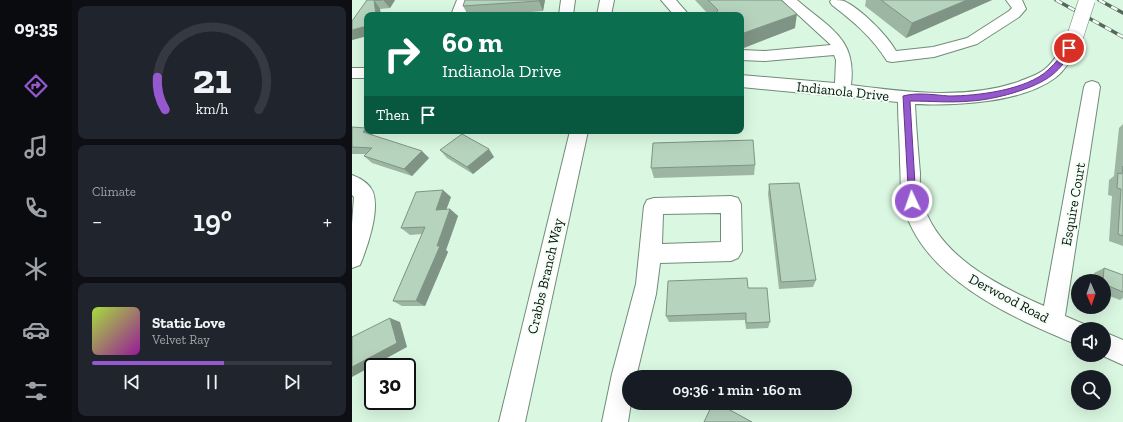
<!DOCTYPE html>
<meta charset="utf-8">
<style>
:root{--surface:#171b24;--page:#20242c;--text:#f1f3f6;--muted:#9ea1a6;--line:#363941;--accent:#9558cf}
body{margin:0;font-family:"Zilla Slab",serif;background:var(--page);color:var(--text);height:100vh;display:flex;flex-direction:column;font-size:15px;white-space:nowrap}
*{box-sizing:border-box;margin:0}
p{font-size:13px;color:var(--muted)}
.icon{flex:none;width:22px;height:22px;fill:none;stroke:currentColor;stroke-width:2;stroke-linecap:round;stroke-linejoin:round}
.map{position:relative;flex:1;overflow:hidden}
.details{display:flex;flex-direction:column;gap:6px;padding:6px;background:#0d0f14;width:280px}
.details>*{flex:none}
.hud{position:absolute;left:12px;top:12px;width:380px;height:122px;border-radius:8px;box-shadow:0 4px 16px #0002;background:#0b6e4f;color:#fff;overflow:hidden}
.needle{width:26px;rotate:178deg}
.buttons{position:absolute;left:719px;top:274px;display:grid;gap:8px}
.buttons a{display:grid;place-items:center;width:40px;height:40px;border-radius:50%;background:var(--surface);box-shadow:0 4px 16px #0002;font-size:20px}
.speed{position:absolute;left:12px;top:358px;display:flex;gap:8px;font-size:20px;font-weight:700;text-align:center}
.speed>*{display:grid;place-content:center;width:52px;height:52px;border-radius:50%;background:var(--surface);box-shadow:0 4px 16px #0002;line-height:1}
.speed .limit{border:2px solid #111;border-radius:6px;background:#fff;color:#111}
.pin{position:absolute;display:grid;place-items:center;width:34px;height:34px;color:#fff;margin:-17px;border:2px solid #fff;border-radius:50%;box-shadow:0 1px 4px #0007}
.me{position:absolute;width:44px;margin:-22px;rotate:357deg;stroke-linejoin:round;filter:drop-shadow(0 0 3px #0008)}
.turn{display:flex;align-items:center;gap:14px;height:84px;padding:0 12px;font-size:18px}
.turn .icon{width:52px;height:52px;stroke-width:2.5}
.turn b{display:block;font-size:28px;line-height:34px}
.then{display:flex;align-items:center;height:38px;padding:0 12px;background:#0003;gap:8px;font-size:15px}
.big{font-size:30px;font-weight:600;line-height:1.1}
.details .card{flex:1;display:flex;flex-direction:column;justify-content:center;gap:6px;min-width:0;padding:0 14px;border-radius:8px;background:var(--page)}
.details .dial{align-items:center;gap:0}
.dial svg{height:104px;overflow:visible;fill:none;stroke:var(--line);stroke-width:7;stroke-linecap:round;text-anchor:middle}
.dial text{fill:var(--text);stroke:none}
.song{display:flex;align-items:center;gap:12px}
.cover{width:48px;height:48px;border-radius:6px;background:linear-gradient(135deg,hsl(80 70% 55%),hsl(300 70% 35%))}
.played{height:4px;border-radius:2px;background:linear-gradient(90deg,var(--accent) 55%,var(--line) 55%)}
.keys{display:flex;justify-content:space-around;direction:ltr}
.heat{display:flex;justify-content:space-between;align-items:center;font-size:22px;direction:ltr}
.trip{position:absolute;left:270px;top:370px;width:230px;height:40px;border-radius:20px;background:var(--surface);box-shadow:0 4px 16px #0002;font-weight:600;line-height:40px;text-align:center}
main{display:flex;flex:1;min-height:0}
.tab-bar{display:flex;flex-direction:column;width:72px;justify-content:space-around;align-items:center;background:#090b0e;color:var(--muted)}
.tab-bar .icon{width:28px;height:28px}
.tab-bar .on{color:var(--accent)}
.tab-bar b{font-size:18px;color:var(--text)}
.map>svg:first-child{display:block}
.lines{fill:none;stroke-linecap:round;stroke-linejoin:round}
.minor-casing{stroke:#718c78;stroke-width:2}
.minor{fill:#fff;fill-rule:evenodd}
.rail-casing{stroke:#56685b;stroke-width:3.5}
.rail{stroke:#f3fff6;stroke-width:2.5;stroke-dasharray:7;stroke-linecap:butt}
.minor-bridge-casing{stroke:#718c78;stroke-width:17;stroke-linecap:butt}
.minor-bridge{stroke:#fff;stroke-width:16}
.wall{fill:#9db5a3}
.shaded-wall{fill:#7f9484}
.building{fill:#b6d3bd;stroke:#7f9484}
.route{fill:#9558cf;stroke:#613987}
.labels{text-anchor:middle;stroke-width:4;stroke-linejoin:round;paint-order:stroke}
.street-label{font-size:14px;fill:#061009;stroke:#f3fff6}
</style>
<main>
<nav class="tab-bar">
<b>09:35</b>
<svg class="icon on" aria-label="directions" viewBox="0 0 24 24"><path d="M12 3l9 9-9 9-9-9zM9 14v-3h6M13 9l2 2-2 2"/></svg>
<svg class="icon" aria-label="music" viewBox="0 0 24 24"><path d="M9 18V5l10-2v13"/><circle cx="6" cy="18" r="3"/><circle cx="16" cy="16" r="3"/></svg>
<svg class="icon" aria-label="phone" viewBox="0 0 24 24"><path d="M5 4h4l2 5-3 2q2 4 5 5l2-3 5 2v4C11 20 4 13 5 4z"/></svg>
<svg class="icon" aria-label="climate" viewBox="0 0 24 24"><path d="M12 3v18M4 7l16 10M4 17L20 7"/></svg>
<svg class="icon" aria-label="car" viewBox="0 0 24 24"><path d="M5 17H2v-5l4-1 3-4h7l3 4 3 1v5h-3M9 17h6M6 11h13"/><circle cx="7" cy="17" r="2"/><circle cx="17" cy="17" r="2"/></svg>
<svg class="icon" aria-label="filters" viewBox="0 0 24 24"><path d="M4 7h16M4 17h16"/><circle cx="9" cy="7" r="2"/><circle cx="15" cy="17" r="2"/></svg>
</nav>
<section class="details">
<div class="card dial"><svg viewBox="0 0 100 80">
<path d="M14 69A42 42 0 1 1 86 69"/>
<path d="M14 69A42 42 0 0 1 8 44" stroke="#9558cf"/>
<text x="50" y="56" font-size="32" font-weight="700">21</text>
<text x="50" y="72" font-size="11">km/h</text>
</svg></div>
<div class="card"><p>Climate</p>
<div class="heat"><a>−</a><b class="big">19°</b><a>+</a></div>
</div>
<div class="card">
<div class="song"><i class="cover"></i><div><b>Static Love</b><p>Velvet Ray</p></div></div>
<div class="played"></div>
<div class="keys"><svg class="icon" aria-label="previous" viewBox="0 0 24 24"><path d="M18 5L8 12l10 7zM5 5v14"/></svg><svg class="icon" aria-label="pause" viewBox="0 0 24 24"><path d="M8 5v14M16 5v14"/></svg><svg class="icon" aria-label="next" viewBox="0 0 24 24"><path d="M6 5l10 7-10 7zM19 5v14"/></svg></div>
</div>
</section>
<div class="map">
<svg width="771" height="422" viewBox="0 0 771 422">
<rect width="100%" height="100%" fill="#d9f7e1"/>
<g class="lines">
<defs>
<g id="minor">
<path d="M 105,0 L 119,0 L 113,15 L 99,15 Z"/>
<path d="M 209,0 L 223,0 L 221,15 L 207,15 Z"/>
<path d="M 248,0 L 262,0 L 259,15 L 245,15 Z"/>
<path d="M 309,0 L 324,0 L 337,15 L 322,15 Z"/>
<path d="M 430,0 L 445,0 C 477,28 505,38 499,85 C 554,92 612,100 666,82 C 675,78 686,75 693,69 C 704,60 709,48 717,37 L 727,37 L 729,40 C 723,53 715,69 703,78 C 669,103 603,106 563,104 C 564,127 566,150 568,173 C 568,182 567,192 570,200 C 584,255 645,285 692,306 L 732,87 L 734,83 L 740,81 L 746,83 L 748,87 L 713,316 L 734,325 L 736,329 L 726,329 L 726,345 C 661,318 565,277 550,199 C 548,188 549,175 548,163 C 548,143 546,122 546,102 L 389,87 L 389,75 L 483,83 L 484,60 L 482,55 L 413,61 L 389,60 L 389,50 L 413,51 L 479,45 Z"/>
<path d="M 479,0 C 483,0 489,0 492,1 C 509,9 535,35 544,51 L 581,47 L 615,38 L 657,11 L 660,8 L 654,0 L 670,0 L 674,9 L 667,17 L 625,44 L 582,57 L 540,62 L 535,61 C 520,37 502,22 480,5 L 478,2 Z"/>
<rect x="0" y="68" width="15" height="10"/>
<path d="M 218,131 L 236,131 L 173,422 L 147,422 Z"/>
<path d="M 0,175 C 8,178 18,184 21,192 C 28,211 15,248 8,265 L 0,268 L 0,224 L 2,197 L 0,195 Z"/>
<path d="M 379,196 L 386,198 L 389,204 L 390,251 L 386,258 L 379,261 L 308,263 L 304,294 L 284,377 L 277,377 L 277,403 L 279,403 L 276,422 L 250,422 L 260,374 L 284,284 L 292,206 L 295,200 L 302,198 ZM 369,213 L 369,242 L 310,244 L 311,214 Z"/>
<path d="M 752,332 L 771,340 L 771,365 L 749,355 L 752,355 Z"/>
</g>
</defs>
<use href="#minor" class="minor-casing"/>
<use href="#minor" class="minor"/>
<defs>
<g id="rail">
<path d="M 704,0 L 771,37"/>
<path d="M 747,0 L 771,13"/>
</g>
</defs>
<use href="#rail" class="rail-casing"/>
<use href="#rail" class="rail"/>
<defs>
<path id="minor-bridge" d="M 722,40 L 735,0"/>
</defs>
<use href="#minor-bridge" class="minor-bridge-casing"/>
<use href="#minor-bridge" class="minor-bridge"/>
</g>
<g class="wall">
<path d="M 15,0 L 43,0 L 38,8 L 28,9 L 15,15 L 15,36 L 0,40 Z"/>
<path d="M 113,0 L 193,0 L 191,11 L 144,15 L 116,15 L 111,6 Z"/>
<path d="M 343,0 L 429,0 L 443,28 L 389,49 L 389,15 L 357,15 Z"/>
<path d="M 514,0 L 640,0 L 554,38 L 513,6 Z"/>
<path d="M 771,124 L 771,246 L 757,241 L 760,196 L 756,195 L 757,180 L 762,176 L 767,128 Z"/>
<path d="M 0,127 L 14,128 L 15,129 L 15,131 L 17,131 L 22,136 L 77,158 L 60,176 L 20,163 L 12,156 L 13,154 L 0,154 Z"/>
<path d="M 88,150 L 142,157 L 121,174 L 95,158 Z"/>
<path d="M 403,165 L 402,175 L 302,178 L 299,168 Z"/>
<path d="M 417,184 L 464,280 L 461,287 L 427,289 L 416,194 Z"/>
<path d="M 99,197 L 94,209 L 98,209 L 106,216 L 94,250 L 96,252 L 73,306 L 50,306 L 41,301 L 70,234 L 58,235 L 49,228 Z"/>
<path d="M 752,268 L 771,275 L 771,298 L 768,300 L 752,294 L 752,281 L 741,281 L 742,273 Z"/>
<path d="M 396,288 L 418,322 L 416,328 L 394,329 L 393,320 L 317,322 L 314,316 Z"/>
</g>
<g class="shaded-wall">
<path d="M 22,0 L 28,9 L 29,15 L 24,15 Z"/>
<path d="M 31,0 L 43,0 L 38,8 Z"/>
<path d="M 187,0 L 193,0 L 191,11 L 187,1 Z"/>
<path d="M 615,0 L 640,0 L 554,38 L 560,23 Z"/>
<path d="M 445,14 L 443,28 L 389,49 L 389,34 Z"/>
<path d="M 15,26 L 15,36 L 0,40 L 0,30 Z"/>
<path d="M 14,128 L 15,129 L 15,131 L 17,131 L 22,136 L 11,132 Z"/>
<path d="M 137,149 L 142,157 L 121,174 L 115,167 Z"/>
<path d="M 70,151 L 77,158 L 60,176 L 52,169 Z"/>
<path d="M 91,190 L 99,197 L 92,216 L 84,210 Z"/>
<path d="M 98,209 L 106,216 L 94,250 L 96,252 L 73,306 L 64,301 Z"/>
<path d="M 38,318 L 48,322 L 55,347 L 0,377 L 0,367 Z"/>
</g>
<g class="building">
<path d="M 15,0 L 30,0 L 22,0 L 24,15 L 15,15 L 15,26 L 0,30 L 0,21 Z"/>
<path d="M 113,0 L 187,0 L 187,1 L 111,6 Z"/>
<path d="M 356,0 L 429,0 L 445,14 L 389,34 L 389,15 L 363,15 L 366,10 Z"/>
<path d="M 529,0 L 615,0 L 560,23 Z"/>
<path d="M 0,127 L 14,128 L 11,132 L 70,151 L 52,169 L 12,156 L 20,148 L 0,147 Z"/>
<path d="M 110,134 L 137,149 L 115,167 L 88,150 Z"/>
<path d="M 401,140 L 403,165 L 299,168 L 301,143 Z"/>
<path d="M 771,166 L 771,236 L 766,234 L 769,189 L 765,188 L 766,173 L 770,174 Z"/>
<path d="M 447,183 L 464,280 L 429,282 L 417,184 Z"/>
<path d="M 91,190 L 84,210 L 98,209 L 85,246 L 88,246 L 64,301 L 41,301 L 73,227 L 49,228 L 64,192 Z"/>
<path d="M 752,268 L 771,275 L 771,292 L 752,284 L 752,281 L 751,281 Z"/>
<path d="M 395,278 L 396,288 L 415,288 L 418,322 L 394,323 L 394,313 L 314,316 L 316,281 Z"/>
<path d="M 38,318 L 45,343 L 0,367 L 0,337 Z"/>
<path d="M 361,403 L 365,403 L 400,422 L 352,422 Z"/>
</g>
<path class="route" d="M 715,46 L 721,48 C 716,58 709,68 700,75 C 683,89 641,100 619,101 C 599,103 578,101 558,101 L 564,201 L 560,205 L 557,204 L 551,96 C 565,92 583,95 597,96 C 625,96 675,90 696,70 C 704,63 710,55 715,46 Z"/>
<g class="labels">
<g class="street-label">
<text transform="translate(491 91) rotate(6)" y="5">Indianola Drive</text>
<text transform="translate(721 204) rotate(-80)" y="5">Esquire Court</text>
<text transform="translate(193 276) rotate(-77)" y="5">Crabbs Branch Way</text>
<text transform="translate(657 298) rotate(28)" y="5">Derwood Road</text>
</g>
</g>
</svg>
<div class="buttons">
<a><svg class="needle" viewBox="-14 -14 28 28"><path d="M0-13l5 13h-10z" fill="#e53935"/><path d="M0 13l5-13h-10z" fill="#9ea1a6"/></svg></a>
<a><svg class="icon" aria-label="sound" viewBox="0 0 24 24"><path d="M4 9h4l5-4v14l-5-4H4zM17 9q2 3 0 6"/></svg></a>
<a><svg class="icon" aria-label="search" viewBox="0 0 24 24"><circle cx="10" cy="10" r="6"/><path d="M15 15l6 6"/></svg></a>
</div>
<div class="speed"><div class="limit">30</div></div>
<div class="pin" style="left:717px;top:48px;background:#d93025"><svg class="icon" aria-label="arrive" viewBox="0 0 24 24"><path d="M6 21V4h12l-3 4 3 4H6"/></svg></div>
<svg class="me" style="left:560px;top:201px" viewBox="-20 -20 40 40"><circle r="17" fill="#9558cf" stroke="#fff" stroke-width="3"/><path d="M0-11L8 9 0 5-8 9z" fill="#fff"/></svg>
<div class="trip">09:36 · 1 min · 160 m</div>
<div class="hud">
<div class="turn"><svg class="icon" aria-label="right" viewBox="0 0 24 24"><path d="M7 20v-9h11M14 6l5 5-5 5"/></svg><div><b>60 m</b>Indianola Drive</div></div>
<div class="then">Then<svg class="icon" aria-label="arrive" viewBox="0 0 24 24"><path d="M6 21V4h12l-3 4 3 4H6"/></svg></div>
</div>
</div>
</main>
